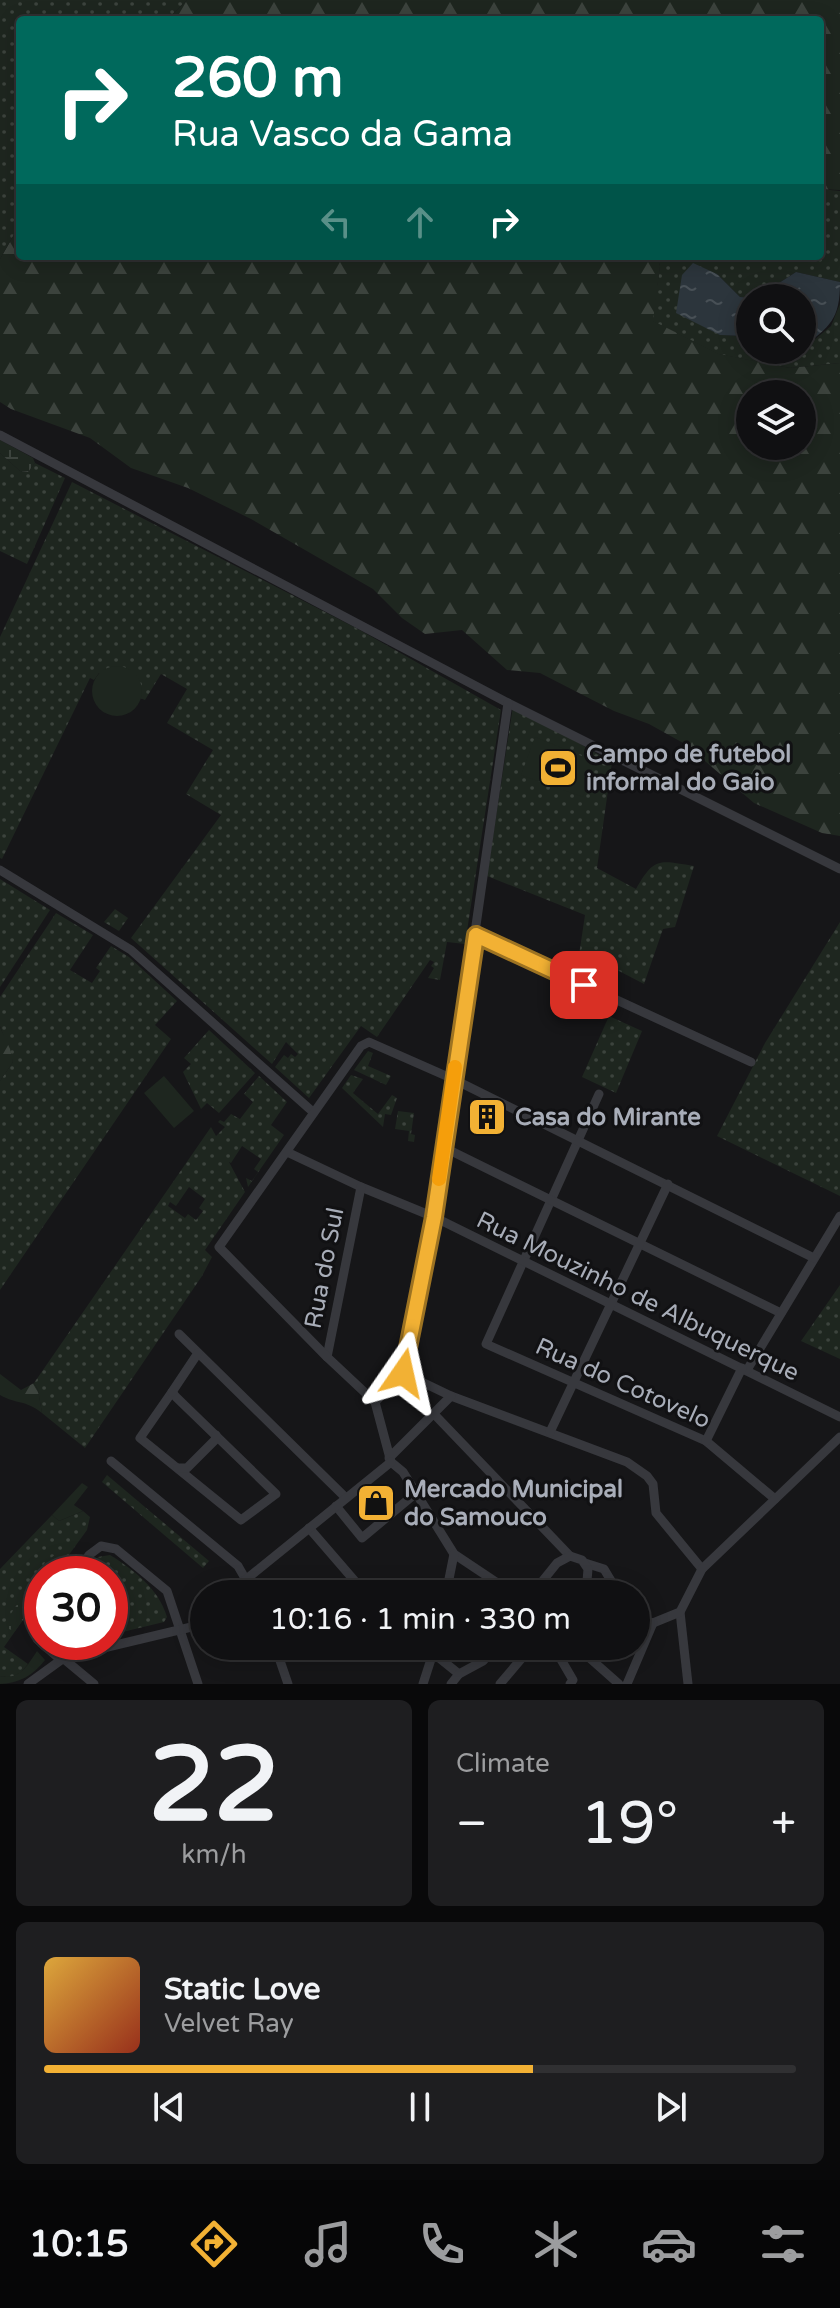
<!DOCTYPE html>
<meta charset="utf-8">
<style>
:root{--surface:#101012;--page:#1e1e20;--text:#f1f3f6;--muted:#9c9d9f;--line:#303032;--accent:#f2b134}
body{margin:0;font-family:"Varela Round",sans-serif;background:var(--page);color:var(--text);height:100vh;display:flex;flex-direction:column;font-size:30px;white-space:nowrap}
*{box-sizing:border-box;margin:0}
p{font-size:26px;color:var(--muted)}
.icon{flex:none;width:44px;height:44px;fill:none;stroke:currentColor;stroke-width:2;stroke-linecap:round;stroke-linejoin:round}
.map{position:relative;height:1684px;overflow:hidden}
.sheet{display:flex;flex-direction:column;gap:16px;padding:16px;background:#09090a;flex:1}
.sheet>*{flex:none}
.top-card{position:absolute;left:16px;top:16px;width:808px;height:244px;border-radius:8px;box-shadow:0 4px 20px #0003,0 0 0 2px var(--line);background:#00695c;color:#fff;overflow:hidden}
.buttons{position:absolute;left:736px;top:284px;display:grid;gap:16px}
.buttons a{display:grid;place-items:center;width:80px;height:80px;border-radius:50%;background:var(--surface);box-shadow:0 4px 20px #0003,0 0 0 2px var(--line);font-size:40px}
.speed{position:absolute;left:24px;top:1556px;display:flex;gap:16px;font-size:40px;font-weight:700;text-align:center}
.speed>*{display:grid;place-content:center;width:104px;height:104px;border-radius:50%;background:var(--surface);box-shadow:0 4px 20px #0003,0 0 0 2px var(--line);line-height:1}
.speed .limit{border:12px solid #d22;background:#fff;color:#111}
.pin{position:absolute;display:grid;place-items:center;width:68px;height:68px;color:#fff;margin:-34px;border-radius:16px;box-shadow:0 4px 12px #0006}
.me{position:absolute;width:88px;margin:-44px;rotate:11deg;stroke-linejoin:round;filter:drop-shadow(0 0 6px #0008)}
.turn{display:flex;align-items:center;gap:28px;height:168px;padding:0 24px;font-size:36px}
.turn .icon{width:104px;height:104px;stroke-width:2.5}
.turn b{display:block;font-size:56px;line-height:68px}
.lanes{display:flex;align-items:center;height:76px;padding:0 24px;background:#0003;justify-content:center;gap:40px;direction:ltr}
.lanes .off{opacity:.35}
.big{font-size:60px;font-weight:600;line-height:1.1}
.sheet .widget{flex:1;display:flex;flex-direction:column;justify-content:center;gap:12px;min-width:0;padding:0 28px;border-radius:12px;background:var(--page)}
.sheet .dial{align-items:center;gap:0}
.dial b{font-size:104px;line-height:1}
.song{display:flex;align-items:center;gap:24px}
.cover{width:96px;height:96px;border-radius:12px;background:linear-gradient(135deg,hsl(40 70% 55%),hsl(10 70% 35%))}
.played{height:8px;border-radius:4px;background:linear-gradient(90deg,var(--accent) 65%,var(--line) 65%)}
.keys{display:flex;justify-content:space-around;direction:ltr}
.heat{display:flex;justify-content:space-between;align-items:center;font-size:44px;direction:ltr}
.sheet .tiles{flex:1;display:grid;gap:16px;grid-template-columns:1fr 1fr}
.widget:last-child{grid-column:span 2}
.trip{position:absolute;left:190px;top:1580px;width:460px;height:80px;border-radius:40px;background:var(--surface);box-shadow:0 4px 20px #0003,0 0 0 2px var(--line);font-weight:600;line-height:80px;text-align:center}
.tabs{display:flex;height:128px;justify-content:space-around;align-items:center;background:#060607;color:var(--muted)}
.tabs .icon{width:56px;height:56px}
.tabs .on{color:var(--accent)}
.tabs b{font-size:36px;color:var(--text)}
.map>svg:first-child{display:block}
.grass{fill:url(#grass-dots);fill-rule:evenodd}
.forest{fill:url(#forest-firs);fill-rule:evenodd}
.wetland{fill:url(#wetland-marsh)}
.park{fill:#1e261f}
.water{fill:url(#water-ripples)}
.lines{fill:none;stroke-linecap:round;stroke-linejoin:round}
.minor{stroke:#37383d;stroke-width:9}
.route-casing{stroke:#9d7322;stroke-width:20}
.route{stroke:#f2b134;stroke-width:14}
.slow{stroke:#f59e0b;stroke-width:14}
.labels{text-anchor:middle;stroke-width:6;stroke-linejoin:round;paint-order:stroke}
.poi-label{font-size:24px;font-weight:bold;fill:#a8adb8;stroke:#111113;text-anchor:start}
.street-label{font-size:24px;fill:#a8adb8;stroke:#111113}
</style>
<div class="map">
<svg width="840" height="1684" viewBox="0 0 840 1684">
<defs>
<pattern id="grass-dots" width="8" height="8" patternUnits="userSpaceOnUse" patternTransform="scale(2)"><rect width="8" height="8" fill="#1e261f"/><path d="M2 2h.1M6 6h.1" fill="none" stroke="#3c433d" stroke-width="1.8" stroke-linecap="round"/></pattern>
<pattern id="forest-firs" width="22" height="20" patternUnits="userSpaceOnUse" patternTransform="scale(2)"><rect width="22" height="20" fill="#1e261f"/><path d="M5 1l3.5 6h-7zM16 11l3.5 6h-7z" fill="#3c433d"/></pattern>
<pattern id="wetland-marsh" width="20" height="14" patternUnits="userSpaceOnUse" patternTransform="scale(2)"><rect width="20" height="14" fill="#1e261f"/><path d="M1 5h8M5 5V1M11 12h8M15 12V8" fill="none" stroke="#3c433d"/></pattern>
<pattern id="water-ripples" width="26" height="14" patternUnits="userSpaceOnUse" patternTransform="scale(2)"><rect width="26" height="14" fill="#2c353c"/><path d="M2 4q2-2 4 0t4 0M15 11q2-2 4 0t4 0" fill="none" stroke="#485056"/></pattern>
</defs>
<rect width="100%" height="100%" fill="#161618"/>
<g class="grass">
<path d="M 0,0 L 187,0 L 167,20 L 20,20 L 20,224 L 0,259 Z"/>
<path d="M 820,189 L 840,191 L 840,282 L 796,272 L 756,298 L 740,297 L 717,274 L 720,335 L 743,336 L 750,339 L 750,350 L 802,350 L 831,326 L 840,304 L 840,363 L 790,368 L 718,354 L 652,321 L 660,266 L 657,256 L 820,256 Z"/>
<path d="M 0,453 L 20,471 L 28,472 L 35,463 L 65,478 L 27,564 L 0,551 Z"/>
<path d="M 72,482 L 358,629 L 501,710 L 465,944 L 447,942 L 440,980 L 428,978 L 434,968 L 431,966 L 434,962 L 430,960 L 377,1037 L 361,1026 L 309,1098 L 275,1067 L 284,1055 L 288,1058 L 291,1054 L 295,1057 L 298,1054 L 286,1042 L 272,1064 L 131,938 L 221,815 L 186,794 L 213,750 L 167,723 L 187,689 L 161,674 L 145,700 L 140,698 L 141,689 L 99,673 L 94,680 L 90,678 L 2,859 L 0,858 L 0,637 Z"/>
<path d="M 513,706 L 612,762 L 597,868 L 636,889 C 654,857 659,860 694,866 L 675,927 L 663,929 L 644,984 L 594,958 L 579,955 L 585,915 L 487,876 Z"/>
<path d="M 0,879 L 50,910 L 0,987 Z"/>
<path d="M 115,909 L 128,918 L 119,931 L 104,922 Z"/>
<path d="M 56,913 L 93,935 L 70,970 L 92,983 L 100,971 L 96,968 L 111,946 L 129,957 L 177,1001 L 155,1025 L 171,1039 L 0,1290 L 0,1081 L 13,1062 L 0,1026 L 0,997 Z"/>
<path d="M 840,922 L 840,1196 L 717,1136 L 765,1043 Z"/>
<path d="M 609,1016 L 642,1031 L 616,1093 L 582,1077 Z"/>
<path d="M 209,1030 L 255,1073 L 219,1113 L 207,1103 L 201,1109 L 183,1072 L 191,1064 L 184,1058 Z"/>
<path d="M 368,1051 L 373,1053 L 368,1066 L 391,1076 L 386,1085 L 354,1070 Z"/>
<path d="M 351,1075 L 363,1079 L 353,1093 L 378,1114 L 392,1095 L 397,1098 L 391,1115 L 385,1114 L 383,1127 L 342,1088 Z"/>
<path d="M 259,1076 L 287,1102 L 271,1125 L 284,1135 L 248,1187 L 246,1178 L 252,1181 L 258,1172 L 254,1169 L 261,1159 L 242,1146 L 231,1163 L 229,1162 L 245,1192 L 205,1250 L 212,1257 L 202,1276 L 85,1448 L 42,1413 L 38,1390 L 34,1383 L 211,1127 L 216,1136 L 225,1127 L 218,1122 L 220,1120 L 224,1122 L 231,1114 L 240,1119 L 253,1102 L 244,1094 ZM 189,1187 L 205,1199 L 199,1208 L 203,1211 L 196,1220 L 188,1214 L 185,1218 L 168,1206 L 170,1202 L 176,1206 Z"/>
<path d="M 398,1111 L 414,1113 L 411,1134 L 415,1135 L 414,1142 L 408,1141 L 409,1131 L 395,1129 Z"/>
<path d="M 840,1285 L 840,1359 L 801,1341 Z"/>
<path d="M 107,1475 L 209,1561 L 203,1568 L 102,1482 Z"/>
<path d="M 83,1511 L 90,1517 L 87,1530 L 55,1574 L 42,1574 L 42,1593 L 4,1647 L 28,1664 C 19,1675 15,1679 0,1676 L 0,1569 L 52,1515 L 59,1521 Z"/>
<path d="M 110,1555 C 134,1570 159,1589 167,1617 L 164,1622 L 110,1635 L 110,1574 L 87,1574 L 98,1557 Z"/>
</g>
<g class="forest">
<path d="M 187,0 L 840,0 L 840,190 L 820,189 L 820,20 L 167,20 Z"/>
<path d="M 20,224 L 20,256 L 657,256 L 660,266 L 653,321 L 719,354 L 790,368 L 840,363 L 840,836 L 822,833 L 754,803 L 685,744 L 649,724 L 614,711 L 540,673 L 507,670 L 462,630 L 425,634 L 402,618 L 373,589 L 251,519 L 188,488 L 131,468 L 90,438 L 11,409 L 0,402 L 0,259 ZM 802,394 L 802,446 L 750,446 L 750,394 Z"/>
<path d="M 0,1027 L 10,1049 L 13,1062 L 0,1081 Z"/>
<path d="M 0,1374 L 21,1390 L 34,1383 L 38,1390 L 42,1413 C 24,1399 18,1405 0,1395 Z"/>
</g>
<g class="wetland">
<path d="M 0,440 L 33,458 L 35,463 L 28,472 L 20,471 L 0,453 Z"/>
<path d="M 64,1554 L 63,1562 L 55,1574 L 42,1574 L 42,1593 L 15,1631 L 9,1629 L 6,1621 L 46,1561 L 55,1555 Z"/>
</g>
<g class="park">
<circle cx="117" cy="691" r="25"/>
<path d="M 535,737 L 594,761 L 583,797 L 521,775 Z"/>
<path d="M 164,1076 L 194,1111 L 174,1128 L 144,1093 Z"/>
<path d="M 82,1483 L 88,1487 L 74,1505 L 83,1511 L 59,1521 L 52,1515 Z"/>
<path d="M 37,1651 L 45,1660 C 34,1675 18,1684 0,1684 L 0,1676 C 20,1680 27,1666 37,1651 Z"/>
</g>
<g class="water">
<path d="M 693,263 L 717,274 L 740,297 L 752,298 L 750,298 L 750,339 L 743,336 L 720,335 L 676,313 L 682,275 Z"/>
<path d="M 796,272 L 840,282 C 840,320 830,326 802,348 L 802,298 L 756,298 Z"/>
</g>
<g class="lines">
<g class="minor">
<path d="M 0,435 L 508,703 L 840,869"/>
<path d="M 0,870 L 131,950 L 313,1112"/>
<path d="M 476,935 L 751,1062"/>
<path d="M 599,1094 L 486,1344 L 706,1441 L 775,1499"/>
<path d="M 443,1147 L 781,1313"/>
<path d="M 287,1152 L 361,1187 L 434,1217 L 840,1417"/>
<path d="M 179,1334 L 346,1498"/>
<path d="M 327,1357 L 361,1187"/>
<path d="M 747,1370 L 840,1216"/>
<path d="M 403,1373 L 434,1217 L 508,703"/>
<path d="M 403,1373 L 375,1402 L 391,1462 L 403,1472 L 454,1554 L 514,1594"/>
<path d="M 172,1392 L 176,1397 L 276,1494 L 241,1520 L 140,1438 Z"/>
<path d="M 172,1392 L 198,1353"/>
<path d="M 451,1396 L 627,1462 L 647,1476 L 653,1484 L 656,1513 L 702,1569"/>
<path d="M 375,1402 L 327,1357 L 219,1247 L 361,1046 L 369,1042 L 453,1079 L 814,1258"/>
<path d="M 434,1414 L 570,1556"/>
<path d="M 550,1432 L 668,1184"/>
<path d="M 706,1441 L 742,1368"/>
<path d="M 389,1458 L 451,1396 L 403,1373"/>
<path d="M 111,1461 L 238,1566 L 254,1594"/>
<path d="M 178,1468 L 187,1468 L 215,1440 L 216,1435"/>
<path d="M 336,1506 L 362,1538 L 416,1493"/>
<path d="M 309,1528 L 366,1594"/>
<path d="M 585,1563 L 604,1569 L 619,1594"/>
<path d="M 76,1574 L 89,1555 L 101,1546 L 116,1549 L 167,1591 L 198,1684"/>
<path d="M 228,1594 L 391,1462"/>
<path d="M 446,1594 L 454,1554"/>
<path d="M 532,1594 L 557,1563 L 570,1556 L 582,1560 L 588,1569 L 587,1581 L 576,1594"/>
<path d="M 680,1612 L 688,1684"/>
<path d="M 636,1620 L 653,1623 L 680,1612 L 702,1569 L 840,1437"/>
<path d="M 42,1623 L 37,1629 L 37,1639 L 61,1660"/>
<path d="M 275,1646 L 288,1684"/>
<path d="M 425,1646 L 433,1653 L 434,1646"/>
<path d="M 569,1646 L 559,1656 L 573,1680 L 570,1684"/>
<path d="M 576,1646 L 619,1684"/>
<path d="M 64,1659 L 94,1684"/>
<path d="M 28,1684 L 61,1660 L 74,1655 L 204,1624"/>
<path d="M 423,1684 L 433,1653 L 459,1674"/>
<path d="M 451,1684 L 459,1674 L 483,1661 L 496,1646"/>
<path d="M 500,1684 L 532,1646"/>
<path d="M 627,1684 L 653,1623"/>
</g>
</g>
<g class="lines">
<defs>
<path id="route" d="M 403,1373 L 434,1217 L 476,935 L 584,985"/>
</defs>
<use href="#route" class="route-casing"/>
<use href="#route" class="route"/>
<path class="slow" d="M 439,1179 L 455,1067"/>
</g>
<defs>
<symbol id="stadium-square" viewBox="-11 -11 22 22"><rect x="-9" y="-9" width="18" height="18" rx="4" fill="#f2b134" stroke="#111113"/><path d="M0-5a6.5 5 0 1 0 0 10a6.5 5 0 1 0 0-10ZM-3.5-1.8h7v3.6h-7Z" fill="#111"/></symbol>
<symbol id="building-square" viewBox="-11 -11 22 22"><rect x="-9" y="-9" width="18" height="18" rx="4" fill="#f2b134" stroke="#111113"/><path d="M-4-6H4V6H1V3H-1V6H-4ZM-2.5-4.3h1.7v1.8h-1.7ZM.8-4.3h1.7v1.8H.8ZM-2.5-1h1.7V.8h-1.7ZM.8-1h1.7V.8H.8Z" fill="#111"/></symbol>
<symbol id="shop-square" viewBox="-11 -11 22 22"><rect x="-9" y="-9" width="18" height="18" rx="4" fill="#f2b134" stroke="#111113"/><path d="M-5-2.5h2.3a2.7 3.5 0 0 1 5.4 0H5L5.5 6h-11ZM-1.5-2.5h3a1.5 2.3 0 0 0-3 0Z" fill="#111"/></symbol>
</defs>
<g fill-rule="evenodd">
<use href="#stadium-square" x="536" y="746" width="44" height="44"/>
<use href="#building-square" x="465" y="1095" width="44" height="44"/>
<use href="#shop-square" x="354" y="1481" width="44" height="44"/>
</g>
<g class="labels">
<g class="poi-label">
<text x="586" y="762">Campo de futebol<tspan x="586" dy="28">informal do Gaio</tspan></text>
<text x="515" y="1125">Casa do Mirante</text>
<text x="404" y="1497">Mercado Municipal<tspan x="404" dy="28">do Samouco</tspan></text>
</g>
<g class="street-label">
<text transform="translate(324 1268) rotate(-79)" y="8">Rua do Sul</text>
<text transform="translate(638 1296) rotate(26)" y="8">Rua Mouzinho de Albuquerque</text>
<text transform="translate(623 1383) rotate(24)" y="8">Rua do Cotovelo</text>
</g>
</g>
</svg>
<div class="buttons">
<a><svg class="icon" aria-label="search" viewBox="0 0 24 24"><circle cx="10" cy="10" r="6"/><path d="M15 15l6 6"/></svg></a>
<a><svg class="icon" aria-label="layers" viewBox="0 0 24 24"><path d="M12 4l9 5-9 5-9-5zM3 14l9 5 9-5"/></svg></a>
</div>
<div class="speed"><div class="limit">30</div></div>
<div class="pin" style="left:584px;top:985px;background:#d93025"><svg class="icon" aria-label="arrive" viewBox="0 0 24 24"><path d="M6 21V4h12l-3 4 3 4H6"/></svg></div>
<svg class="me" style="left:403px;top:1373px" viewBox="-20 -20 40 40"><path d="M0-17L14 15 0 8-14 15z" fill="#f2b134" stroke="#fff" stroke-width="4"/></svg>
<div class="trip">10:16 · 1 min · 330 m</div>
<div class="top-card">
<div class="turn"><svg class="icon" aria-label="right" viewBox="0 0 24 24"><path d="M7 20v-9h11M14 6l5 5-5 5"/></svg><div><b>260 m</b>Rua Vasco da Gama</div></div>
<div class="lanes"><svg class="icon off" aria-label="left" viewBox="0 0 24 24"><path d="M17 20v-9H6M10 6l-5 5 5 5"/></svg><svg class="icon off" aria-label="ahead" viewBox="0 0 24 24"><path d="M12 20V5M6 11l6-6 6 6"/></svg><svg class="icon" aria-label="right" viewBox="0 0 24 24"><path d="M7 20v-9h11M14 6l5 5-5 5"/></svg></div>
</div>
</div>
<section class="sheet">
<div class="tiles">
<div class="widget dial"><b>22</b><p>km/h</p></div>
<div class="widget"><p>Climate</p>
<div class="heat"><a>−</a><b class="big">19°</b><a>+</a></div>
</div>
<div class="widget">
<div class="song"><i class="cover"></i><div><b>Static Love</b><p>Velvet Ray</p></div></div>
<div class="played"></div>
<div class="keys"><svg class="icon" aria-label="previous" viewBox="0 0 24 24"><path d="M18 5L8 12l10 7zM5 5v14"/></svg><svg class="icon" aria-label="pause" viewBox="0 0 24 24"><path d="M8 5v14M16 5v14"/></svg><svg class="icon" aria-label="next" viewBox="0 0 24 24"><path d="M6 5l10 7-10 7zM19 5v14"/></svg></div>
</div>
</div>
</section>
<nav class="tabs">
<b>10:15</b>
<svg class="icon on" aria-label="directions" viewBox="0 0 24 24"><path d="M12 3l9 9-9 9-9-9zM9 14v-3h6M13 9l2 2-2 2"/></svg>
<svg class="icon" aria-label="music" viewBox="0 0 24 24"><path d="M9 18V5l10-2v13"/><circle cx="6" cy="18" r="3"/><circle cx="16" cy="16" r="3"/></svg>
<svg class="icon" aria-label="phone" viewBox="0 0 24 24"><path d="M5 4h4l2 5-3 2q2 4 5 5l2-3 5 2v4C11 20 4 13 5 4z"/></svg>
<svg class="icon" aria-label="climate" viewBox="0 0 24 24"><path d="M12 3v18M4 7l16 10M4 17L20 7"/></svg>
<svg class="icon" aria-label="car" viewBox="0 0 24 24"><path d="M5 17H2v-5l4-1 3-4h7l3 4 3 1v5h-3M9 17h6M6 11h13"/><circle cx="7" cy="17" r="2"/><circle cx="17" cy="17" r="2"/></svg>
<svg class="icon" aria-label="filters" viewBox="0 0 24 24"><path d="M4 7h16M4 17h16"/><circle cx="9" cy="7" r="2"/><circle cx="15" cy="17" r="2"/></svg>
</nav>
